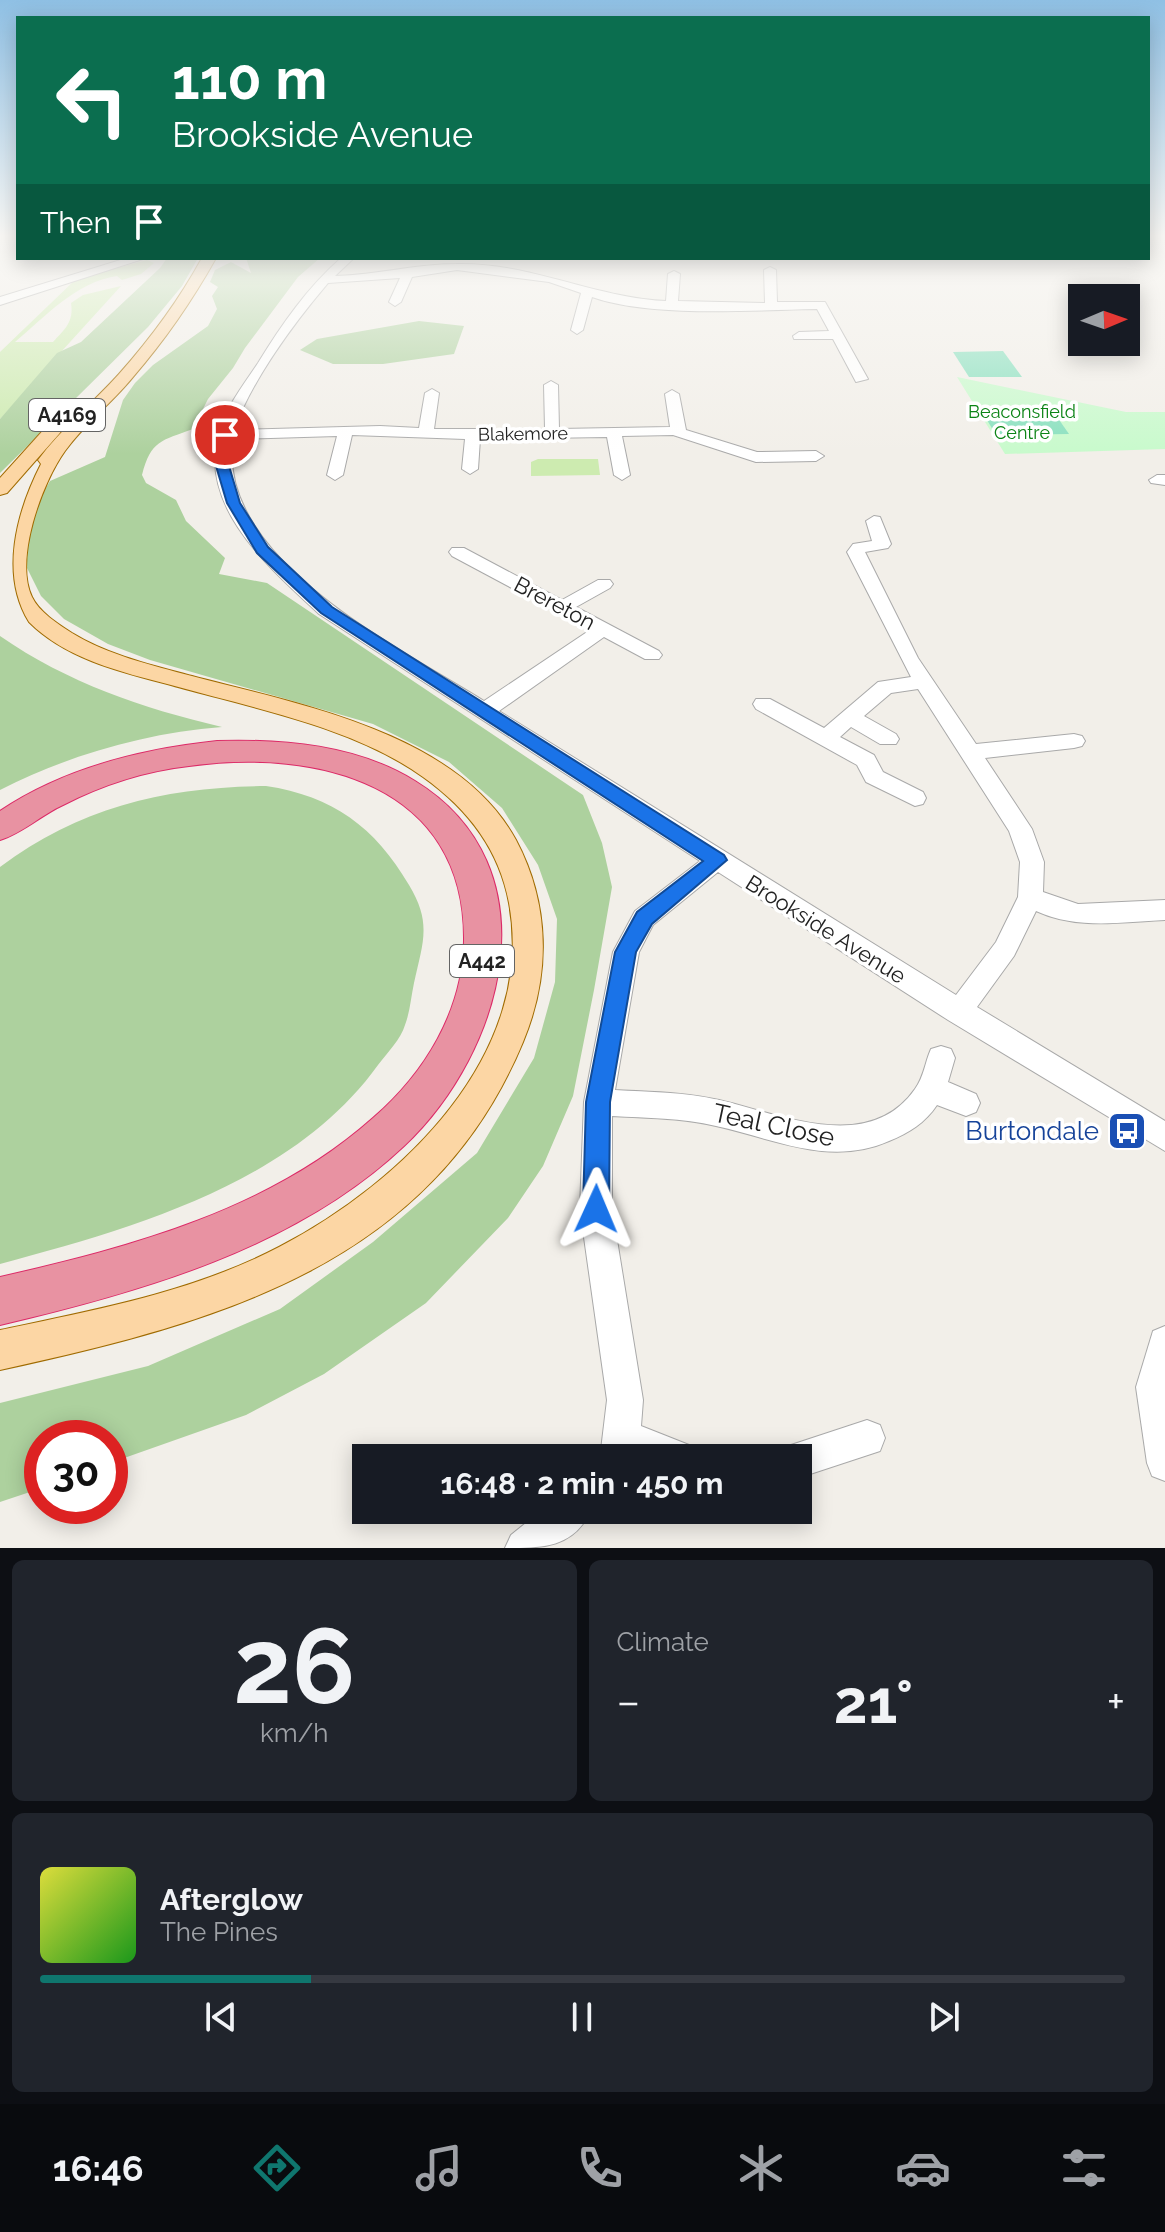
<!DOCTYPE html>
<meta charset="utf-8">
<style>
:root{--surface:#171b24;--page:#20242c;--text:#f1f3f6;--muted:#9ea1a6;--line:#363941;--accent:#0f766e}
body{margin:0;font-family:Raleway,sans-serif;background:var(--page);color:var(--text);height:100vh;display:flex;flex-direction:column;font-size:30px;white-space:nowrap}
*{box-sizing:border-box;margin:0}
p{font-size:26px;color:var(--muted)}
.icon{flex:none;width:44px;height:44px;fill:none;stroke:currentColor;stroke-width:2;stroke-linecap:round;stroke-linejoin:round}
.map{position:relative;height:1548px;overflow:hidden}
.details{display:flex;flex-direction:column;gap:12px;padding:12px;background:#0d0f14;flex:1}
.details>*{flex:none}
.guide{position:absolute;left:16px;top:16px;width:1134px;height:244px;border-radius:0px;box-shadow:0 4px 20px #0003;background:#0b6e4f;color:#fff;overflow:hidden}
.needle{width:52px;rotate:88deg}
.fabs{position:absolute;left:1068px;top:284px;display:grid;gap:16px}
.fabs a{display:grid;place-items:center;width:72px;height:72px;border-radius:0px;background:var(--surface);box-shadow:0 4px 20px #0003;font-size:40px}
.speed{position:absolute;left:24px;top:1420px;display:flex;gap:16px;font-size:40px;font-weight:700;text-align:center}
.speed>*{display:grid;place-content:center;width:104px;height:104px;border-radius:50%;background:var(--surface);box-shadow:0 4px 20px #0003;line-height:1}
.speed .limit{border:12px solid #d22;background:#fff;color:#111}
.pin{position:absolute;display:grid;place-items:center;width:68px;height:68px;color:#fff;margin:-34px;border:4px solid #fff;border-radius:50%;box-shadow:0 2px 8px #0007}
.me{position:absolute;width:88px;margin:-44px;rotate:1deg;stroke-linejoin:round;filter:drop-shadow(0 0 6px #0008)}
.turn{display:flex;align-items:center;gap:28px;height:168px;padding:0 24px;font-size:36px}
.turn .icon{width:104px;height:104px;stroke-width:2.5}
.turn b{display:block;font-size:56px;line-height:68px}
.then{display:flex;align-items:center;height:76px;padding:0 24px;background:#0003;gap:16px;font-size:30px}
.big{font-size:60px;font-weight:700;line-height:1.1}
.details .card{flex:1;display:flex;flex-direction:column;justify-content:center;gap:12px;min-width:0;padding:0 28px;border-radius:12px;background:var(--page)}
.details .dial{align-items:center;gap:0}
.dial b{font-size:104px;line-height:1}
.song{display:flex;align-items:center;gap:24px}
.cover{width:96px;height:96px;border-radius:12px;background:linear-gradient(135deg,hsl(60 70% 55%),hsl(120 70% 35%))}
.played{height:8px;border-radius:4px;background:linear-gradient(90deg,var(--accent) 25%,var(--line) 25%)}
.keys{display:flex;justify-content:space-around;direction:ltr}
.heat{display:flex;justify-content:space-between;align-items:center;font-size:44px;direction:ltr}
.details .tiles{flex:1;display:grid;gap:12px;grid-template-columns:1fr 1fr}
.card:last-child{grid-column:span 2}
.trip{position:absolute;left:352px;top:1444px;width:460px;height:80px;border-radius:0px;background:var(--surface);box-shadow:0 4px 20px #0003;font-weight:700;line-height:80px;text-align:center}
.tab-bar{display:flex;height:128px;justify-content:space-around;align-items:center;background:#090b0e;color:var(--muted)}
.tab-bar .icon{width:56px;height:56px}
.tab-bar .current{color:var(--accent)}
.tab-bar b{font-size:36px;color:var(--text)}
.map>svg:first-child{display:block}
.grass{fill:#cdebb0}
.forest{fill:#add19e}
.park{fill:#c8facc}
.pitch{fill:#88e0be}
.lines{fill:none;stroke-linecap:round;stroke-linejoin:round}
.minor-casing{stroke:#a9a9a9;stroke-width:2}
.major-casing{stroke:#a06b00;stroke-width:2}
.highway-casing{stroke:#dc2a67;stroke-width:2}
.minor{fill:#fff;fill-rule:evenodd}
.major{fill:#fcd6a4;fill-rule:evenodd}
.highway{fill:#e892a2;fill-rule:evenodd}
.route{fill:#1a73e8;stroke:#114b97;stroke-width:2}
.labels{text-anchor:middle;stroke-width:7;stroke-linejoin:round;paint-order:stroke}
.far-park-label{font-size:18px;fill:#0c8416;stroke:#fff}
.far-street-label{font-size:18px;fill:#222;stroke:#fff}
.shield{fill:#fff;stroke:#646464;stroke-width:2}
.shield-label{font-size:20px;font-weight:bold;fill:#222}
.street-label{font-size:22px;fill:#222;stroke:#fff}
.near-street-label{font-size:26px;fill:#222;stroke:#fff}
.near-transit-label{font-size:26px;fill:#164399;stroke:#fff;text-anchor:end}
</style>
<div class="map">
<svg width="1165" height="1548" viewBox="0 0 1165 1548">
<rect width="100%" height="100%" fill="#f2efe9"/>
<g class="grass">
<path d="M 147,260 L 154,263 L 141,274 L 122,280 L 117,276 C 76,282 46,316 15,342 L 53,342 C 65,329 74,322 71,303 L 83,295 L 121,286 L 0,419 L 0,352 L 76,279 Z"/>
<path d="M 538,459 L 598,459 L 600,475 L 531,476 L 531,462 Z"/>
</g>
<g class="forest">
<path d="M 167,258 L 198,258 L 182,286 L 148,327 L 0,473 L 0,419 L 57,353 L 81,342 L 160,268 Z"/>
<path d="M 246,258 L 320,258 L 298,277 L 245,348 L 233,368 L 208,399 L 193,429 C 161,441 151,440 142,475 L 146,483 L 176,500 L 186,521 L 225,558 L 219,574 L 267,583 L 583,795 L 602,843 L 612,887 L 594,990 L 573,1096 L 543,1166 L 508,1218 L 426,1303 L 324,1374 L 246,1415 L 110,1463 L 110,1438 L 42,1438 L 42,1488 L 0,1502 L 0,1403 L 148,1366 L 280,1309 L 373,1242 L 477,1153 L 534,1058 L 555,982 L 557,919 L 538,865 L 502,808 L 449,762 L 373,724 L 150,660 L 108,644 L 64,619 L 41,596 L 26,566 L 26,523 L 50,481 L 105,457 L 123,400 L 135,383 L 153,365 L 208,326 L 217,309 L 212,296 L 218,287 L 210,282 L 215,270 L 231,262 L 251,273 Z"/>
<path d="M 419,321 L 464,326 L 454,354 L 383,364 L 333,364 L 300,350 L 317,339 Z"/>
<path d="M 0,636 C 68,683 142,708 222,727 C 145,733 69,755 0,790 Z"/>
<path d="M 266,786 C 333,796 375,827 409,885 C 432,923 423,942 414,983 C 411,997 410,1012 405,1025 C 401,1039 387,1053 378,1065 C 293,1183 134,1228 0,1264 L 0,867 C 81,806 167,787 266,786 Z"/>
</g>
<path class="park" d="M 957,377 L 1126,412 L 1165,412 L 1165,449 L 1005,454 Z"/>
<g class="pitch">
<path d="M 1003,351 L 1022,377 L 969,377 L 953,352 Z"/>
<path d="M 1055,414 L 1069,434 L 996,435 L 984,415 Z"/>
</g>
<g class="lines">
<defs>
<g id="minor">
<path d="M 127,258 L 146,258 L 0,305 L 0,297 Z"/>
<path d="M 341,258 L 354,258 L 335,276 C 376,275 416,264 456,264 C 529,262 595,298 666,301 L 668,274 L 674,271 L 680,274 L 678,301 L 765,303 L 764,270 L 770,267 L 776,270 L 777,302 L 825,302 L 868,379 L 856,382 L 833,339 L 794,339 L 793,336 L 799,332 L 829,331 L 817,309 C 754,310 651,318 592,297 L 583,330 L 577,334 L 571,330 L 581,293 L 549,282 L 457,270 L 412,277 L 401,302 L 395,306 L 389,302 L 400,278 L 328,283 C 294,323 251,381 234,430 L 380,426 L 419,428 L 425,393 L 432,389 L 439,393 L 434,429 L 545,429 L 544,385 L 551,381 L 558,385 L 559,429 L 670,427 L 665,394 L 672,390 L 679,394 L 686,430 L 757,452 L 816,451 L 824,456 L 816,461 L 756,462 L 673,435 L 622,436 L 630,475 L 622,480 L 614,475 L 607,437 L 480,439 L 478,469 L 470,474 L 462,469 L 465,439 L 352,435 L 343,475 L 335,480 L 327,475 L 337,436 L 233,439 C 215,559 400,648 484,701 L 590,630 L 452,556 L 449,552 L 452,548 L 464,548 L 562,600 L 598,580 L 610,580 L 613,584 L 610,588 L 576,607 L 659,651 L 662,655 L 659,659 L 645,659 L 604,637 L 499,711 L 956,995 L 996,942 L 1018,897 L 1020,862 L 1009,831 L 918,689 L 891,693 L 864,716 L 896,734 L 899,739 L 896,744 L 880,744 L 851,727 L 840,737 L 874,755 L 883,772 L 923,792 L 926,798 L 923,804 L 915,806 L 866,782 L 857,765 L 756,709 L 753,704 L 756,699 L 770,699 L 824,728 L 878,682 L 911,677 L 847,552 L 853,544 L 872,541 L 866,521 L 874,516 L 880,517 L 891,544 L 888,548 L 865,552 L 918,658 L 976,744 L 1074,734 L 1082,736 L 1085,741 L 1082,746 L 1074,748 L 985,758 L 1032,829 L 1044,862 L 1043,892 L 1078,904 L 1165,900 L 1165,920 C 1121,922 1077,930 1036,911 L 1014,956 L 977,1007 L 1165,1121 L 1165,1151 L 948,1020 L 718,872 L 653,925 L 639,952 L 615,1090 C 649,1092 685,1092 719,1100 C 780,1114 869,1155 915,1089 C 924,1077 925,1062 931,1049 L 941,1046 L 951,1049 L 955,1058 L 948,1082 L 976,1094 L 980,1103 L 976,1112 L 966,1116 L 937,1105 C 925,1123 909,1133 889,1141 C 830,1167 775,1139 716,1126 C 682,1118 647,1118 612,1116 L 612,1209 L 643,1400 L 641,1426 L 689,1445 L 694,1458 L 600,1458 L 607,1400 L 580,1209 L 584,1102 L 613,952 L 635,911 L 700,861 L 319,614 C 270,568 197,507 219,432 C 226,407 244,384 258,363 C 282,324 307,288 341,258 Z"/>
<path d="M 1157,475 L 1165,475 L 1165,485 L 1151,483 L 1149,480 Z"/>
<path d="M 1165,1326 L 1165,1481 L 1152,1476 L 1147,1463 L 1136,1387 L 1153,1331 Z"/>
<path d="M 867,1420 L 880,1425 L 885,1438 L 880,1451 L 798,1478 L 798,1458 L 781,1458 L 785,1447 Z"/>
<path d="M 542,1510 L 591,1510 C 574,1548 543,1548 505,1548 L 511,1535 Z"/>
</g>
<g id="major">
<path d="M 202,258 L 216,258 C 192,301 165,340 133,377 C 112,403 84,424 65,451 C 42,483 14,559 32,597 C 39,612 58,624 72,633 C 108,655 151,665 192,676 C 299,704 458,733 516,840 C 550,904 551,975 523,1042 C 430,1266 215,1323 0,1370 L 0,1330 C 95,1310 193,1292 279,1247 C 402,1183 537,1054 509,903 C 499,849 468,809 423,777 C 354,727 252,708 171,685 C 121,672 66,659 29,622 C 0,575 16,513 41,464 L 38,460 C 61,429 93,403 119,374 C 151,338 179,300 202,258 Z"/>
<path d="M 53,425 L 62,430 L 59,434 L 7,493 L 0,495 L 0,478 L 47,426 Z"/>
</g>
<path id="highway" d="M 217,741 C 284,739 357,745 415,781 C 555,867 505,1051 404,1146 C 296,1248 141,1292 0,1325 L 0,1277 C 132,1247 270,1210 373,1118 C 425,1073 463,1011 464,941 C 466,784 317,748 189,766 C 144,771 102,785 63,805 C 41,815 23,833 0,840 L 0,811 C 64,768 141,749 217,741 Z"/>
</defs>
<use href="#minor" class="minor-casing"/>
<use href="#major" class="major-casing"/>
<use href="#highway" class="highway-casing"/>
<use href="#minor" class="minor"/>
<use href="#major" class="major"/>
<use href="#highway" class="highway"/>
</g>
<linearGradient id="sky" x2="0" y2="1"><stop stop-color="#8fc0e4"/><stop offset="0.52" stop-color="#f9f8f5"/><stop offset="1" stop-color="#f9f8f5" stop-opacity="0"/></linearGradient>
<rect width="1165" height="454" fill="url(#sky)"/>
<path class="route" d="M 221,433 L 231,435 L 229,466 L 240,503 L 268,547 L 332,607 L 724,855 L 727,860 L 652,924 L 636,952 L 610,1102 L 609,1209 L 605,1218 L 596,1221 L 587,1218 L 583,1209 L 586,1102 L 615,952 L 637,912 L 703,861 L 321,613 L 257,553 L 227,503 L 216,466 Z"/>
<defs>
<symbol id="bus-square" viewBox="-11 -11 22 22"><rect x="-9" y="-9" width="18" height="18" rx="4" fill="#1a4fb4" stroke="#fff"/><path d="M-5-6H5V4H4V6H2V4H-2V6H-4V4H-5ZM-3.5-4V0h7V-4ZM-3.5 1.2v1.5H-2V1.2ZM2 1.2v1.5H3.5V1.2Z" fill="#fff"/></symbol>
</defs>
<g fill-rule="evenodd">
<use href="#bus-square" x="1105" y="1109" width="44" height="44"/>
</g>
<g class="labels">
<g class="far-park-label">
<text x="1022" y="418">Beaconsfield<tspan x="1022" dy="21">Centre</tspan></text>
</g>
<g class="far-street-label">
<text transform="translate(523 434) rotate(-1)" y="6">Blakemore</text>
</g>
<g class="shield">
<rect x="29" y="399" width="76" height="32" rx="6"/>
<rect x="450" y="945" width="64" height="32" rx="6"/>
</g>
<g class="shield-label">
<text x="67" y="422">A4169</text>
<text x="482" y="968">A442</text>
</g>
<g class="street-label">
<text transform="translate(555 603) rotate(28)" y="8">Brereton</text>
<text transform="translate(826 929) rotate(32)" y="8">Brookside Avenue</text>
</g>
<g class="near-street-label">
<text transform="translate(774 1125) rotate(12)" y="9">Teal Close</text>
</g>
<g class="near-transit-label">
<text x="1099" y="1140">Burtondale</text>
</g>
</g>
</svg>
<div class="fabs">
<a><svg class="needle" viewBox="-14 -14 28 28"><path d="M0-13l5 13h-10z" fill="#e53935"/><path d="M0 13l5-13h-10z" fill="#9ea1a6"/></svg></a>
</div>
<div class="speed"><div class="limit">30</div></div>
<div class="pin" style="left:225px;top:435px;background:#d93025"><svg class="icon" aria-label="arrive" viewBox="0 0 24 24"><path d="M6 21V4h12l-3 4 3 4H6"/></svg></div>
<svg class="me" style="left:596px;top:1209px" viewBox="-20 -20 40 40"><path d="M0-17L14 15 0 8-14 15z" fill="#1a73e8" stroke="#fff" stroke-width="4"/></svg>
<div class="trip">16:48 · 2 min · 450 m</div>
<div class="guide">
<div class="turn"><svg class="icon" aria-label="left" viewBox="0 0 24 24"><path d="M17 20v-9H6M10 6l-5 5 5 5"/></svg><div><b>110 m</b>Brookside Avenue</div></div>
<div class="then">Then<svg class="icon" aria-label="arrive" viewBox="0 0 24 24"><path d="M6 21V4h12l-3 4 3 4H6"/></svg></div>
</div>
</div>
<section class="details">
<div class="tiles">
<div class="card dial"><b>26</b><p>km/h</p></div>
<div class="card"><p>Climate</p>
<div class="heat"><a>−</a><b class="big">21°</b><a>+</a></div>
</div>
<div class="card">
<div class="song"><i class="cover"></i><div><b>Afterglow</b><p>The Pines</p></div></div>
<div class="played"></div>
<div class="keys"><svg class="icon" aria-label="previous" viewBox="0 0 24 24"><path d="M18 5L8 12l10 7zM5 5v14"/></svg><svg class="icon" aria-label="pause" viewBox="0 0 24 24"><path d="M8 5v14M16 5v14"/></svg><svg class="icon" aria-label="next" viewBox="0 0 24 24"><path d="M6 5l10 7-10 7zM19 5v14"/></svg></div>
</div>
</div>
</section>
<nav class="tab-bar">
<b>16:46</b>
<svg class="icon current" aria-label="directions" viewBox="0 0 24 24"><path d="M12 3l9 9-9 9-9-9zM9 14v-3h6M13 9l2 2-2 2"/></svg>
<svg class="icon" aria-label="music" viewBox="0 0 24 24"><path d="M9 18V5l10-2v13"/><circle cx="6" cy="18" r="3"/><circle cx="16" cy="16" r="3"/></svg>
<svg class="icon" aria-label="phone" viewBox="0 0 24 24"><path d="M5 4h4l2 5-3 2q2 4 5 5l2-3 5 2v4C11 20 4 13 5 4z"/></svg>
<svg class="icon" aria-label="climate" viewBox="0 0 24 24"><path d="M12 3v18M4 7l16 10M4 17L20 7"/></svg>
<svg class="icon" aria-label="car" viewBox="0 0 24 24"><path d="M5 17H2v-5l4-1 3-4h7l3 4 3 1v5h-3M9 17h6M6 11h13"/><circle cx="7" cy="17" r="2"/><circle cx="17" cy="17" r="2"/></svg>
<svg class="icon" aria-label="filters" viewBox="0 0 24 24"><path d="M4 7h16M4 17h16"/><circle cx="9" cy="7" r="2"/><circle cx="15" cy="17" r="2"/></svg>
</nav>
